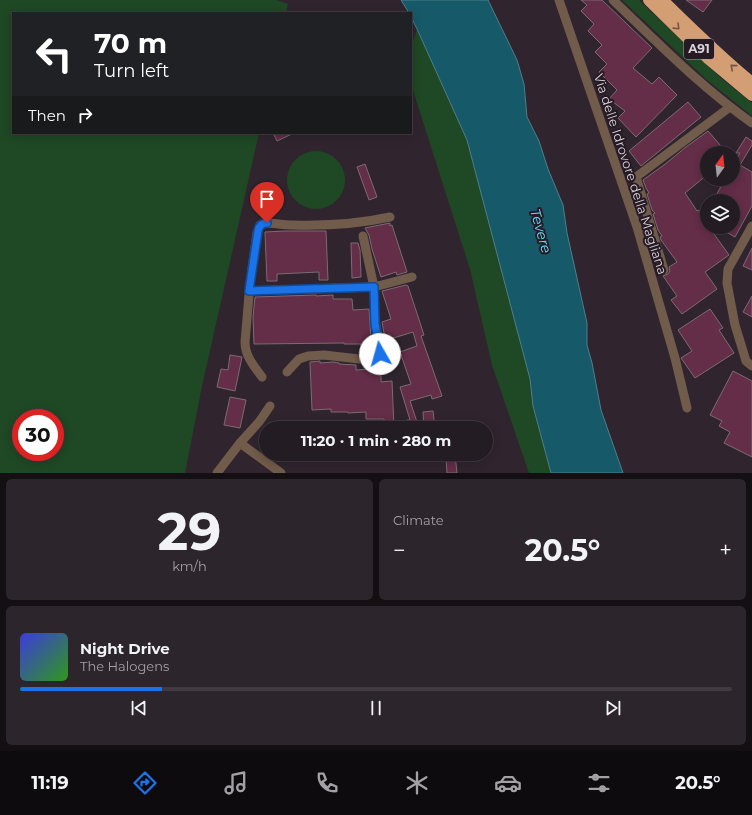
<!DOCTYPE html>
<meta charset="utf-8">
<style>
:root{--surface:#241c23;--page:#2c252b;--text:#f1f3f6;--muted:#a3a1a6;--line:#413a41;--accent:#1a73e8}
body{margin:0;font-family:Montserrat,sans-serif;background:var(--page);color:var(--text);height:100vh;display:flex;flex-direction:column;font-size:15px;white-space:nowrap}
*{box-sizing:border-box;margin:0}
p{font-size:13px;color:var(--muted)}
.icon{flex:none;width:22px;height:22px;fill:none;stroke:currentColor;stroke-width:2;stroke-linecap:round;stroke-linejoin:round}
.map{position:relative;height:473px;overflow:hidden}
.drawer{display:flex;flex-direction:column;gap:6px;padding:6px;background:#140f13;flex:1}
.drawer>*{flex:none}
.hud{position:absolute;left:12px;top:12px;width:400px;height:122px;border-radius:0px;box-shadow:0 2px 10px #0003,0 0 0 1px var(--line);background:#202124;color:#fff;overflow:hidden}
.needle{width:26px;rotate:15deg}
.buttons{position:absolute;left:700px;top:146px;display:grid;gap:8px}
.buttons a{display:grid;place-items:center;width:40px;height:40px;border-radius:50%;background:var(--surface);box-shadow:0 2px 10px #0003,0 0 0 1px var(--line);font-size:20px}
.speed{position:absolute;left:12px;top:409px;display:flex;gap:8px;font-size:20px;font-weight:700;text-align:center}
.speed>*{display:grid;place-content:center;width:52px;height:52px;border-radius:50%;background:var(--surface);box-shadow:0 2px 10px #0003,0 0 0 1px var(--line);line-height:1}
.speed .limit{border:6px solid #d22;background:#fff;color:#111}
.pin{position:absolute;display:grid;place-items:center;width:34px;height:34px;color:#fff;margin:-41px -17px;border-radius:50% 50% 50% 0;rotate:-45deg;box-shadow:0 0 4px #0007}
.pin .icon{rotate:45deg}
.me{position:absolute;width:44px;margin:-22px;rotate:353deg;stroke-linejoin:round;filter:drop-shadow(0 0 3px #0008)}
.turn{display:flex;align-items:center;gap:14px;height:84px;padding:0 16px;font-size:18px}
.turn .icon{width:52px;height:52px;stroke-width:2.5}
.turn b{display:block;font-size:28px;line-height:34px}
.then{display:flex;align-items:center;height:38px;padding:0 16px;background:#0003;gap:8px;font-size:15px}
.big{font-size:30px;font-weight:700;line-height:1.1}
.drawer .card{flex:1;display:flex;flex-direction:column;justify-content:center;gap:6px;min-width:0;padding:0 14px;border-radius:6px;background:var(--page)}
.drawer .dial{align-items:center;gap:0}
.dial b{font-size:52px;line-height:1}
.song{display:flex;align-items:center;gap:12px}
.cover{width:48px;height:48px;border-radius:6px;background:linear-gradient(135deg,hsl(240 70% 55%),hsl(110 70% 35%))}
.played{height:4px;border-radius:2px;background:linear-gradient(90deg,var(--accent) 20%,var(--line) 20%)}
.keys{display:flex;justify-content:space-around;direction:ltr}
.heat{display:flex;justify-content:space-between;align-items:center;font-size:22px;direction:ltr}
.drawer .tiles{flex:1;display:grid;gap:6px;grid-template-columns:1fr 1fr}
.card:last-child{grid-column:span 2}
.trip{position:absolute;left:259px;top:421px;width:234px;height:40px;border-radius:20px;background:var(--surface);box-shadow:0 2px 10px #0003,0 0 0 1px var(--line);font-weight:700;line-height:40px;text-align:center}
.tabs{display:flex;height:64px;justify-content:space-around;align-items:center;background:#0e0b0e;color:var(--muted)}
.tabs .icon{width:28px;height:28px}
.tabs .selected{color:var(--accent)}
.tabs b{font-size:18px;color:var(--text)}
.map>svg:first-child{display:block}
.green{fill:#1f4824;fill-rule:evenodd}
.water{fill:#165a69;stroke:#507e8a}
.building{fill:#642d48;stroke:#7c6b72}
.lines{fill:none;stroke-linecap:round;stroke-linejoin:round}
.minor{stroke:#715b4a;stroke-width:9}
.highway{stroke:#d49e74;stroke-width:12}
.oneway{stroke:#745649}
.route-casing{stroke:#114b97;stroke-width:10}
.route{stroke:#1a73e8;stroke-width:7}
.labels{text-anchor:middle;stroke-width:4;stroke-linejoin:round;paint-order:stroke}
.shield{fill:#261b25;stroke:#a39ba2;stroke-width:1}
.shield-label{font-size:12px;font-weight:bold;fill:#d9d2d8}
.street-label{font-size:13px;fill:#d9d2d8;stroke:#261b25}
.water-label{font-size:14px;font-style:italic;fill:#62dcfb;stroke:#261b25}
</style>
<div class="map">
<svg width="752" height="473" viewBox="0 0 752 473">
<rect width="100%" height="100%" fill="#30252f"/>
<g class="green">
<path d="M 0,0 L 276,0 L 288,4 L 286,13 L 13,13 L 13,133 L 259,133 L 202,386 L 185,473 L 0,473 ZM 21,418 L 55,418 L 55,452 L 21,452 Z"/>
<path d="M 622,0 L 639,0 L 721,78 L 752,103 L 752,116 L 706,79 Z"/>
<path d="M 417,29 L 467,140 L 530,379 L 533,406 L 551,473 L 529,473 L 492,365 L 470,269 L 411,84 L 411,48 Z"/>
<circle cx="316" cy="180" r="29"/>
</g>
<path class="water" d="M 401,0 L 488,0 L 517,60 L 524,84 L 527,117 L 539,141 L 548,169 L 563,205 L 567,233 L 587,323 L 587,345 L 592,363 L 601,410 L 623,473 L 551,473 L 533,406 L 530,379 L 467,140 L 417,29 L 411,17 L 411,13 L 409,13 Z"/>
<g class="building">
<path d="M 581,0 L 602,0 L 652,48 L 633,68 L 652,84 L 659,77 L 677,95 L 636,137 L 618,118 L 625,111 L 609,99 L 617,90 L 599,72 L 607,64 L 595,52 L 602,45 L 588,31 L 594,24 L 581,11 L 587,5 Z"/>
<path d="M 686,0 L 712,0 L 703,12 Z"/>
<path d="M 688,102 L 701,117 L 641,166 L 629,151 Z"/>
<path d="M 708,131 L 727,153 L 707,153 L 707,175 L 685,193 L 697,211 L 699,210 L 707,221 L 704,220 L 707,223 L 707,227 L 709,227 L 729,255 L 705,272 L 717,289 L 682,314 L 671,300 L 677,296 L 663,276 L 668,274 L 670,271 L 669,267 L 677,262 L 661,240 L 660,237 L 662,236 L 658,230 L 653,214 L 655,213 L 652,210 L 647,194 L 649,193 L 646,188 L 643,180 L 664,165 L 686,147 Z"/>
<path d="M 273,133 L 294,133 L 277,141 Z"/>
<path d="M 746,137 L 752,141 L 752,145 L 740,165 L 752,172 L 752,206 L 735,237 L 717,227 L 733,227 L 733,201 L 713,201 L 725,179 L 733,179 L 733,166 L 740,153 L 736,153 Z"/>
<path d="M 365,164 L 377,197 L 369,200 L 357,167 Z"/>
<path d="M 263,192 L 273,194 L 268,216 L 259,214 Z"/>
<path d="M 390,223 L 390,226 L 392,225 L 407,272 L 397,275 L 396,272 L 381,277 L 372,249 L 369,235 L 365,228 Z"/>
<path d="M 285,231 L 326,231 L 328,280 L 319,280 L 319,272 L 277,274 L 277,281 L 267,281 L 265,232 Z"/>
<path d="M 351,243 L 358,243 L 360,250 L 361,277 L 352,278 Z"/>
<path d="M 752,248 L 752,270 L 743,266 Z"/>
<path d="M 406,285 L 408,286 L 424,335 L 421,336 L 442,396 L 432,399 L 431,395 L 410,401 L 419,428 L 408,428 L 407,420 L 410,420 L 400,387 L 411,384 L 400,352 L 417,346 L 413,332 L 390,339 L 395,352 L 389,354 L 386,344 L 382,322 L 391,319 L 382,291 Z"/>
<path d="M 316,295 L 316,296 L 333,295 L 333,299 L 352,299 L 353,310 L 369,309 L 372,353 L 368,354 L 361,353 L 361,344 L 344,344 L 344,343 L 254,344 L 253,317 L 255,297 Z"/>
<path d="M 752,296 L 752,317 L 743,312 Z"/>
<path d="M 710,309 L 723,328 L 719,330 L 734,353 L 695,378 L 681,358 L 692,351 L 678,330 Z"/>
<path d="M 230,355 L 242,357 L 235,391 L 217,387 L 221,369 L 228,370 Z"/>
<path d="M 320,361 L 320,363 L 333,362 L 339,363 L 339,364 L 356,365 L 356,370 L 373,369 L 374,374 L 381,374 L 381,382 L 392,381 L 394,428 L 384,428 L 384,419 L 366,419 L 366,412 L 348,413 L 348,412 L 331,412 L 331,409 L 312,410 L 310,362 Z"/>
<path d="M 733,371 L 752,381 L 752,457 L 724,443 L 730,432 L 719,426 L 722,421 L 710,415 Z"/>
<path d="M 230,397 L 246,400 L 240,428 L 224,425 Z"/>
<path d="M 433,411 L 435,428 L 424,428 L 423,412 Z"/>
<path d="M 427,454 L 455,454 L 457,473 L 447,473 L 446,459 L 428,460 Z"/>
</g>
<g class="lines">
<g class="minor">
<path d="M 559,0 L 637,227 L 675,358 L 687,408"/>
<path d="M 613,0 C 658,43 701,87 752,123"/>
<path d="M 752,226 L 728,269 L 727,283 L 735,325 L 743,351 L 746,361 L 752,366"/>
<path d="M 664,270 L 636,177 L 730,107"/>
<path d="M 249,291 L 374,287 L 412,277"/>
<path d="M 287,372 L 299,359 L 308,356 L 324,355 L 368,360 L 376,358 L 380,354 L 380,347 L 375,320 L 374,287 L 363,236"/>
<path d="M 262,377 C 254,366 245,356 245,342 L 250,283 L 257,233 L 260,225 L 264,223 C 274,223 283,225 292,225 C 325,226 358,224 390,217"/>
<path d="M 240,443 L 281,473"/>
<path d="M 217,473 L 240,443 L 259,422 L 270,406"/>
</g>
<g class="highway">
<path d="M 649,0 L 709,59 L 752,95"/>
<path d="M 662,0 C 691,28 720,57 752,83"/>
</g>
</g>
<defs><path id="oneway-chevron" d="M-2-3.5L2.5 0L-2 3.5" fill="none" stroke-width="1.6" stroke-linecap="round" stroke-linejoin="round"/></defs>
<g class="oneway">
<use href="#oneway-chevron" transform="translate(677 27) rotate(44)"/>
<use href="#oneway-chevron" transform="translate(733 67) rotate(-139)"/>
</g>
<g class="lines">
<defs>
<path id="route" d="M 267,223 C 262,223 259,226 258,231 L 249,291 L 374,287 L 375,324 L 380,350 L 380,354"/>
</defs>
<use href="#route" class="route-casing"/>
<use href="#route" class="route"/>
</g>
<g class="labels">
<rect class="shield" x="684" y="39" width="30" height="20" rx="3"/>
<g class="shield-label">
<text x="699" y="53">A91</text>
</g>
<g class="street-label">
<text transform="translate(631 174) rotate(72)" y="5">Via delle Idrovore della Magliana</text>
</g>
<g class="water-label">
<text transform="translate(541 231) rotate(74)" y="5">Tevere</text>
</g>
</g>
</svg>
<div class="buttons">
<a><svg class="needle" viewBox="-14 -14 28 28"><path d="M0-13l5 13h-10z" fill="#e53935"/><path d="M0 13l5-13h-10z" fill="#a3a1a6"/></svg></a>
<a><svg class="icon" aria-label="layers" viewBox="0 0 24 24"><path d="M12 4l9 5-9 5-9-5zM3 14l9 5 9-5"/></svg></a>
</div>
<div class="speed"><div class="limit">30</div></div>
<div class="pin" style="left:267px;top:223px;background:#d93025"><svg class="icon" aria-label="arrive" viewBox="0 0 24 24"><path d="M6 21V4h12l-3 4 3 4H6"/></svg></div>
<svg class="me" style="left:380px;top:354px" viewBox="-20 -20 40 40"><circle r="19" fill="#fff"/><path d="M0-13L10 11 0 6-10 11z" fill="#1a73e8"/></svg>
<div class="trip">11:20 · 1 min · 280 m</div>
<div class="hud">
<div class="turn"><svg class="icon" aria-label="left" viewBox="0 0 24 24"><path d="M17 20v-9H6M10 6l-5 5 5 5"/></svg><div><b>70 m</b>Turn left</div></div>
<div class="then">Then<svg class="icon" aria-label="right" viewBox="0 0 24 24"><path d="M7 20v-9h11M14 6l5 5-5 5"/></svg></div>
</div>
</div>
<section class="drawer">
<div class="tiles">
<div class="card dial"><b>29</b><p>km/h</p></div>
<div class="card"><p>Climate</p>
<div class="heat"><a>−</a><b class="big">20.5°</b><a>+</a></div>
</div>
<div class="card">
<div class="song"><i class="cover"></i><div><b>Night Drive</b><p>The Halogens</p></div></div>
<div class="played"></div>
<div class="keys"><svg class="icon" aria-label="previous" viewBox="0 0 24 24"><path d="M18 5L8 12l10 7zM5 5v14"/></svg><svg class="icon" aria-label="pause" viewBox="0 0 24 24"><path d="M8 5v14M16 5v14"/></svg><svg class="icon" aria-label="next" viewBox="0 0 24 24"><path d="M6 5l10 7-10 7zM19 5v14"/></svg></div>
</div>
</div>
</section>
<nav class="tabs">
<b>11:19</b>
<svg class="icon selected" aria-label="directions" viewBox="0 0 24 24"><path d="M12 3l9 9-9 9-9-9zM9 14v-3h6M13 9l2 2-2 2"/></svg>
<svg class="icon" aria-label="music" viewBox="0 0 24 24"><path d="M9 18V5l10-2v13"/><circle cx="6" cy="18" r="3"/><circle cx="16" cy="16" r="3"/></svg>
<svg class="icon" aria-label="phone" viewBox="0 0 24 24"><path d="M5 4h4l2 5-3 2q2 4 5 5l2-3 5 2v4C11 20 4 13 5 4z"/></svg>
<svg class="icon" aria-label="climate" viewBox="0 0 24 24"><path d="M12 3v18M4 7l16 10M4 17L20 7"/></svg>
<svg class="icon" aria-label="car" viewBox="0 0 24 24"><path d="M5 17H2v-5l4-1 3-4h7l3 4 3 1v5h-3M9 17h6M6 11h13"/><circle cx="7" cy="17" r="2"/><circle cx="17" cy="17" r="2"/></svg>
<svg class="icon" aria-label="filters" viewBox="0 0 24 24"><path d="M4 7h16M4 17h16"/><circle cx="9" cy="7" r="2"/><circle cx="15" cy="17" r="2"/></svg>
<b>20.5°</b>
</nav>
